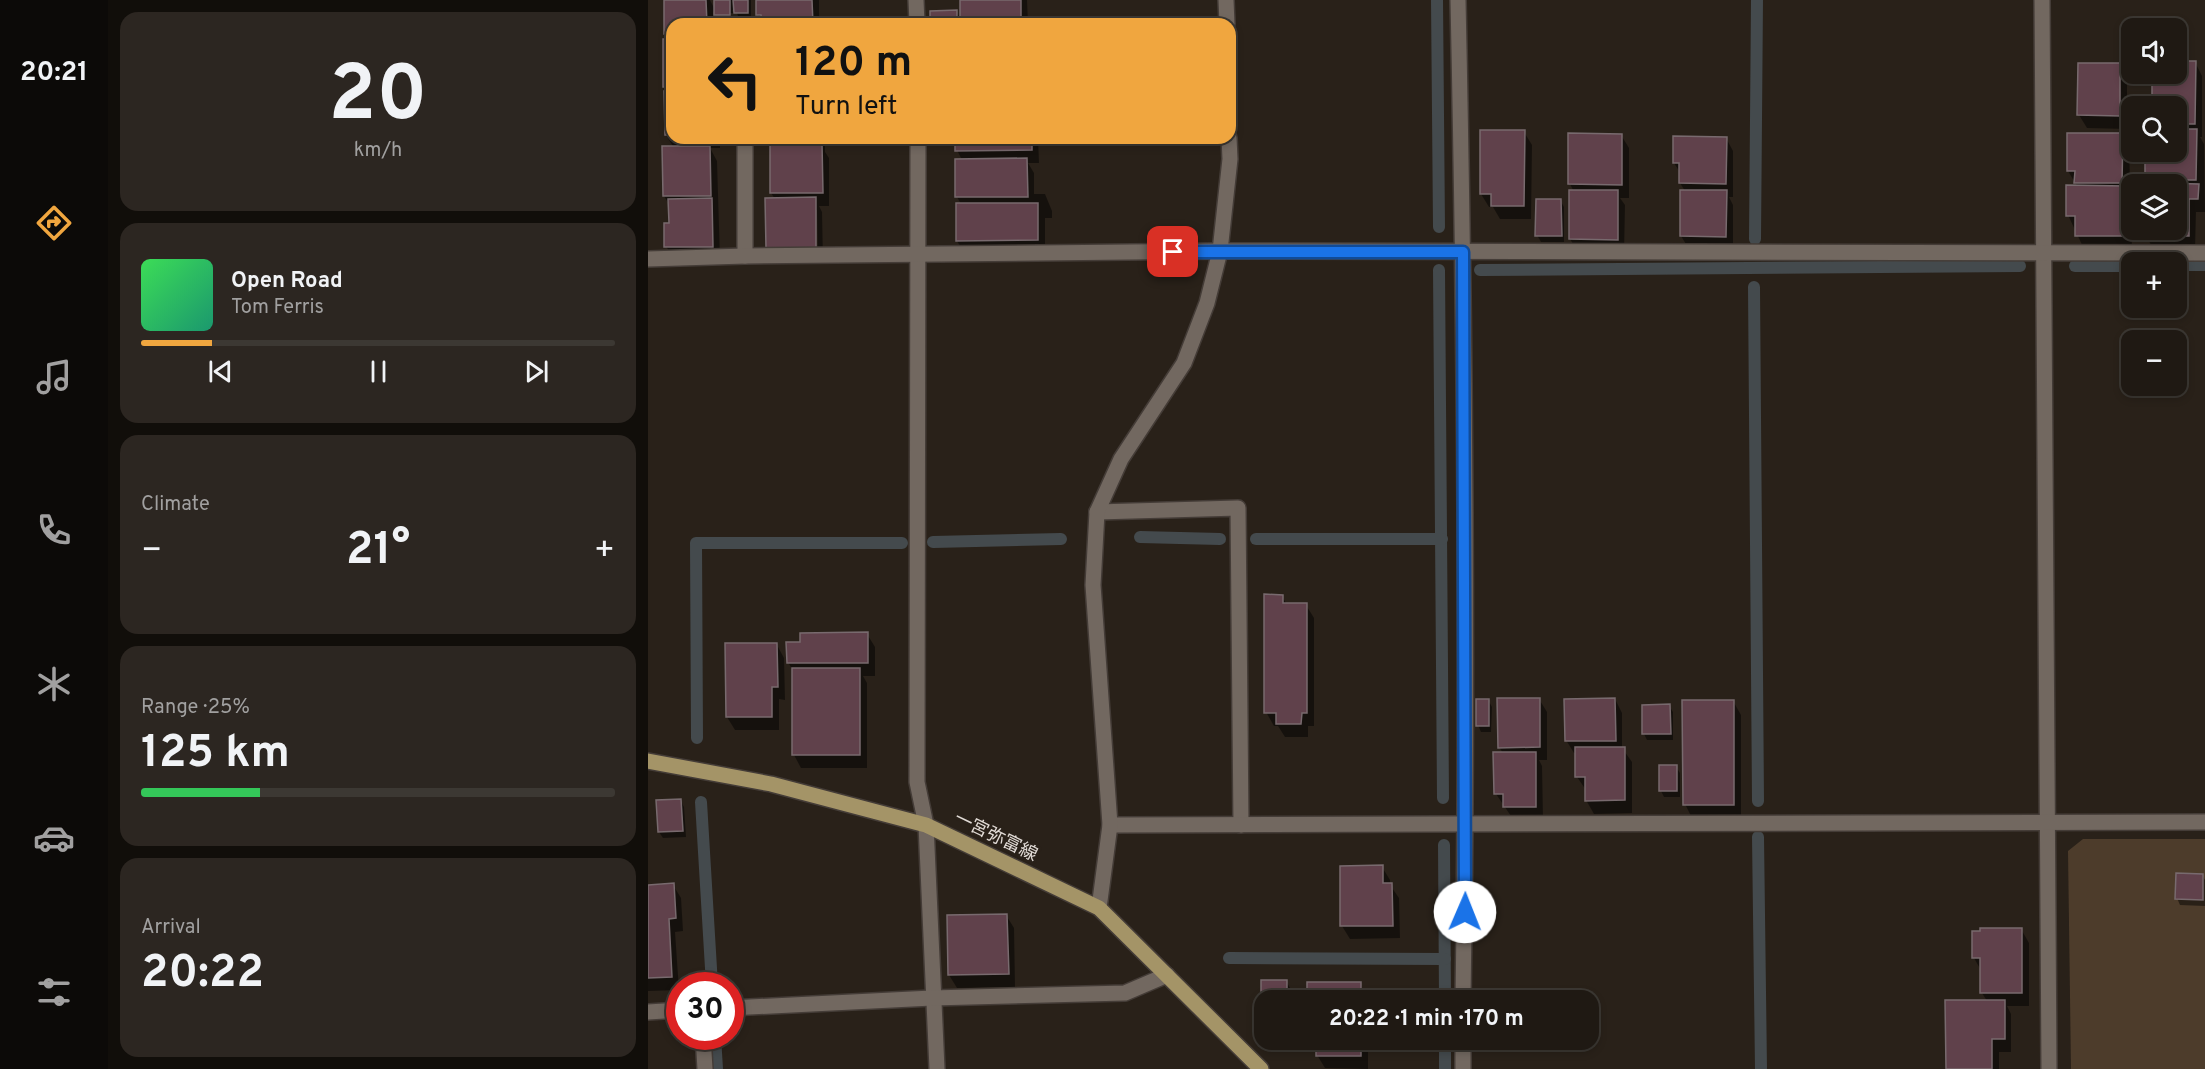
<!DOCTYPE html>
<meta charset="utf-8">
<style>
:root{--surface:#1f1913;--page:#2c2621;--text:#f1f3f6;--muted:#a1a0a0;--line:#3c3833;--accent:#f0a63f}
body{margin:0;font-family:Overpass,"Noto Sans JP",sans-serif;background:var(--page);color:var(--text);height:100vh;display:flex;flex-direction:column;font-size:22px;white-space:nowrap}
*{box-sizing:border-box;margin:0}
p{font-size:20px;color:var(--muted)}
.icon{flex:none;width:33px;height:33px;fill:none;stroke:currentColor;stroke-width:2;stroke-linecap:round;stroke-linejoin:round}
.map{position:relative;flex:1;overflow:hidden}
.details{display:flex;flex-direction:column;gap:12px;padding:12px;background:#110e0a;width:540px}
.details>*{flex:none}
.banner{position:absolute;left:18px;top:18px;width:570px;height:126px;border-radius:18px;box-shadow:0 3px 9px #0003,0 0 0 2px var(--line);background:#f0a63f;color:#111;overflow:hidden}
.tools{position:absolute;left:1473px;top:18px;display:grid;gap:12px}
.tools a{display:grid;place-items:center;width:66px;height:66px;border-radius:12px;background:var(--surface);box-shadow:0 3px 9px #0003,0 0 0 2px var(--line);font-size:30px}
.speed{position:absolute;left:18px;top:972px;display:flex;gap:12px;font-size:30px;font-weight:700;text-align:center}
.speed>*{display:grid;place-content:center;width:78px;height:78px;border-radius:50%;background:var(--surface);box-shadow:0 3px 9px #0003,0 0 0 2px var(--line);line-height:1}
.speed .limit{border:9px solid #d22;background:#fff;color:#111}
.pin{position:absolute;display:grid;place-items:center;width:51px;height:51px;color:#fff;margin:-26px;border-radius:12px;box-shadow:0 3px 9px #0006}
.me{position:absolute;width:66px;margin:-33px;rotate:1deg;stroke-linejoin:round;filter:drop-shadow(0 0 4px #0008)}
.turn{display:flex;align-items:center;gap:21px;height:126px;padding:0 30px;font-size:27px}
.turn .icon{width:78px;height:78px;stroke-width:2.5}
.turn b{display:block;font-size:42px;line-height:51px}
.big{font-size:45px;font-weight:700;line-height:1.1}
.details .widget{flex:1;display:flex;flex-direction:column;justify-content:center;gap:9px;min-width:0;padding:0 21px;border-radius:18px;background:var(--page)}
.details .dial{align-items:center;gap:0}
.dial b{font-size:78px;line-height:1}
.song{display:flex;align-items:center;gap:18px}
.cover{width:72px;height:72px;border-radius:9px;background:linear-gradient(135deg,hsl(130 70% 55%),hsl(160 70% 35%))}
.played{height:6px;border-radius:3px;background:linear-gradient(90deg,var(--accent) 15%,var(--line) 15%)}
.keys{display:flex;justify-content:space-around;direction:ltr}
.heat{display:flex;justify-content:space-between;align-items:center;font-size:33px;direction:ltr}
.charge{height:9px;border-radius:4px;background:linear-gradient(90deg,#34c759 25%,var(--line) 0)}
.trip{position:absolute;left:606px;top:990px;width:345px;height:60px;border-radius:18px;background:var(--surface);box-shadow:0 3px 9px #0003,0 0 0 2px var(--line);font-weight:700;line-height:60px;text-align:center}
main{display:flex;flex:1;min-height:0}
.dock{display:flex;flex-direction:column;width:108px;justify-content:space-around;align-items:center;background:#0c0a08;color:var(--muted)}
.dock .icon{width:42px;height:42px}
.dock .on{color:var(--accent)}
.dock b{font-size:27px;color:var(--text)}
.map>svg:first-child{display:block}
.green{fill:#4d3c2b}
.shadow{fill:#0007;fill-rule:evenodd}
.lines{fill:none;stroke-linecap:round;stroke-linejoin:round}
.stream{stroke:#444a4d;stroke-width:12}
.building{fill:#60414b;stroke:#786a6e;stroke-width:1.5}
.minor-casing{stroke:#443c37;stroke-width:18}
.major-casing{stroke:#443c37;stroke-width:18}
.minor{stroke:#726860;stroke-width:15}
.major{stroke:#a49467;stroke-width:15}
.route-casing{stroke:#114b97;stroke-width:15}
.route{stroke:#1a73e8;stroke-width:10}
.labels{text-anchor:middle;stroke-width:6;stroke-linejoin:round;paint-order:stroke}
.street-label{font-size:18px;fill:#e2dcd7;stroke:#292119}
</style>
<main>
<nav class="dock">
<b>20:21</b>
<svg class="icon on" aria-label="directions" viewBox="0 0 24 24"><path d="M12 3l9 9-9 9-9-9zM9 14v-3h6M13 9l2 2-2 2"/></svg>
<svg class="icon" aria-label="music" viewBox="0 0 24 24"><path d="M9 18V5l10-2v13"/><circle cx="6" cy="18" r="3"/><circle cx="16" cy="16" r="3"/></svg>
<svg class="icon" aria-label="phone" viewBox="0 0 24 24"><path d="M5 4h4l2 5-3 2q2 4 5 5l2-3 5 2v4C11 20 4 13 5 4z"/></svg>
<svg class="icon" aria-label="climate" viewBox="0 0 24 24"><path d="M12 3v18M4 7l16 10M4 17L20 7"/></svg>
<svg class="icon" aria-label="car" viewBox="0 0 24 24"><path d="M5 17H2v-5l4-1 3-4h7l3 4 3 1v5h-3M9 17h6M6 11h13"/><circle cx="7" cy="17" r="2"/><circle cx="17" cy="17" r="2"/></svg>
<svg class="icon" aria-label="filters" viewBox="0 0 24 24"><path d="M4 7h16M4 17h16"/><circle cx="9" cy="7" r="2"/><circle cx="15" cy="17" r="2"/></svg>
</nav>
<section class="details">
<div class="widget dial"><b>20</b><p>km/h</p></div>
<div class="widget">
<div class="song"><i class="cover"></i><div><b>Open Road</b><p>Tom Ferris</p></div></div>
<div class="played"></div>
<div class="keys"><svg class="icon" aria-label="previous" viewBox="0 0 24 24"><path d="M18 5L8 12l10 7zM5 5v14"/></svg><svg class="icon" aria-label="pause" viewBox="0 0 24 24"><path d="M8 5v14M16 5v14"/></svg><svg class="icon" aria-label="next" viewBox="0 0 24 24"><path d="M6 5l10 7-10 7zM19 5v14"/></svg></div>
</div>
<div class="widget"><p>Climate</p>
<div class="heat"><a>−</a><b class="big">21°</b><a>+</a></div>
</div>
<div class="widget"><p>Range · 25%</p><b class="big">125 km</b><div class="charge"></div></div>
<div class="widget"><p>Arrival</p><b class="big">20:22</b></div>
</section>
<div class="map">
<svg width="1557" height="1069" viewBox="0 0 1557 1069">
<rect width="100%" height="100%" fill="#292119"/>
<path class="green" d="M 1435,839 L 1557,839 L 1557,1069 L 1423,1069 L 1420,851 Z"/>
<g class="shadow">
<path d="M 17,0 L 62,0 L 67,10 L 67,0 L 103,0 L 103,19 L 91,19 L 89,13 L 87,13 L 84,9 L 85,13 L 68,13 L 68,16 L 85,16 L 85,21 L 71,21 L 65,11 L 65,24 L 24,24 L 24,138 L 72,138 L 72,148 L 62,148 L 69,161 L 72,259 L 26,260 L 18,246 L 22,224 L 22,206 L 16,196 L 26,148 L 18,135 L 18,92 L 20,92 L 17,86 L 22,41 L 18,34 Z"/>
<path d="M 109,0 L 171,0 L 171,24 L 115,24 L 110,15 Z"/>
<path d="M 314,0 L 379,0 L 380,24 L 284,24 L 308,12 L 314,21 Z"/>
<path d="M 1547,62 L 1554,76 L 1554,137 L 1552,137 L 1556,144 L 1557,212 L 1548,212 L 1547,249 L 1505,249 L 1498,235 L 1498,230 L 1528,230 L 1528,184 L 1501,184 L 1499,179 L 1499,152 L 1528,152 L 1528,106 L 1505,106 L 1506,77 L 1517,77 L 1517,74 L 1528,74 Z"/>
<path d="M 1471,65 L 1479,78 L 1479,129 L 1439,128 L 1431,115 Z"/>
<path d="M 876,132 L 884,145 L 883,219 L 852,219 L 845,207 L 841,207 L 833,194 Z"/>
<path d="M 973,135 L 981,148 L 981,198 L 972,198 L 977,205 L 976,253 L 930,252 L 922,239 L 926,192 L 922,184 Z"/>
<path d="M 1474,135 L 1481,148 L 1484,249 L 1436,249 L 1420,215 L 1429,186 L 1420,171 Z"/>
<path d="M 121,138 L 177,138 L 177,152 L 181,158 L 181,206 L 171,206 L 174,212 L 175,261 L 127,261 L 119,248 L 127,199 L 123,193 L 123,145 L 125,145 ZM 166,210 L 169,210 L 170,255 L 167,255 Z"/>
<path d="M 308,138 L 390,138 L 391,163 L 380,163 L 386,173 L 386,194 L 397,194 L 404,211 L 404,218 L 397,218 L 397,253 L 317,254 L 309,241 L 313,204 L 309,197 L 314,160 L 309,150 Z"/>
<path d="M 1078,138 L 1085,151 L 1085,197 L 1081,197 L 1085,205 L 1085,249 L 1041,249 L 1033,236 L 1037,191 L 1032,183 L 1033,174 L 1026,163 Z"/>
<path d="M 912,200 L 916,207 L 916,242 L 893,242 L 889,235 Z"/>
<path d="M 634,596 L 639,605 L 658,605 L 666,618 L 666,726 L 660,726 L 660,737 L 637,737 L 630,726 L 626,726 L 618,712 Z"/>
<path d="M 219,634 L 227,647 L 227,676 L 215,676 L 219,683 L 219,768 L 153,768 L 146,755 L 145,671 L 140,662 Z"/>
<path d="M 129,645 L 136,658 L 137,700 L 131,699 L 131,730 L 87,730 L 79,717 Z"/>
<path d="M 891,699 L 899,712 L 899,760 L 891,760 L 894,766 L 895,819 L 865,819 L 848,794 L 855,753 L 851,747 Z"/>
<path d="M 967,699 L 974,713 L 974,748 L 984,762 L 984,813 L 946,814 L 938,800 L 938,790 L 929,777 L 928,753 L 926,753 L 918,740 Z"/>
<path d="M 840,700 L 844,707 L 843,732 L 833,732 L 830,725 Z"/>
<path d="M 1085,701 L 1093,715 L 1093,818 L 1044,818 L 1037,804 Z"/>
<path d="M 995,706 L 1021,706 L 1025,712 L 1025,740 L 999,740 L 996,734 Z"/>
<path d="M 1013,767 L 1028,767 L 1032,773 L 1032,797 L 1016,797 L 1013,791 Z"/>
<path d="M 32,800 L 36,807 L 38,837 L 15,838 L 11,832 L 9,802 Z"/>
<path d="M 734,867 L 742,880 L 742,885 L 751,898 L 752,938 L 702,939 L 694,926 Z"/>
<path d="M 1554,875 L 1557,880 L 1557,906 L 1532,905 L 1529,898 Z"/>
<path d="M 25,885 L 33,898 L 35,931 L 27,932 L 31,990 L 0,991 L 0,886 Z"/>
<path d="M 358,915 L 366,928 L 367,987 L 309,988 L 301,975 Z"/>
<path d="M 1373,929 L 1381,943 L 1381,1006 L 1359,1006 L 1363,1014 L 1363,1052 L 1351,1052 L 1351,1069 L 1299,1069 L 1339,1001 L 1334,993 L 1334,972 L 1326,958 Z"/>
<path d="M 638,981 L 642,988 L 642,1000 L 616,1000 L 616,1015 L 615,982 Z"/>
<path d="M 661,984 L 712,984 L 720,1000 L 661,1000 Z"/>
<path d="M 668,1040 L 720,1040 L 720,1069 L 677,1068 L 669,1055 Z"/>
</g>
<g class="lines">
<g class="stream">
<path d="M 789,0 L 791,227"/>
<path d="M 1107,239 L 1109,0"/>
<path d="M 1528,265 L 1557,265"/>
<path d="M 1427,266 L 1484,266"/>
<path d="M 791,270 L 795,798"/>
<path d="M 832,270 L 1372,266"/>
<path d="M 1106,287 L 1110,801"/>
<path d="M 492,537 L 572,539"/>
<path d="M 608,539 L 794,539"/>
<path d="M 285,542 L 413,539"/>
<path d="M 49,738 L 48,543 L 254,543"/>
<path d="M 53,802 L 64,985"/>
<path d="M 1110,837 L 1113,1069"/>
<path d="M 796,845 L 797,1000"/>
<path d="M 581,958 L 797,959"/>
<path d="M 67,1036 L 69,1069"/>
<path d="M 797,1069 L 797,1040"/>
</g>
</g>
<g class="building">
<path d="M 16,0 L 58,0 L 59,24 L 24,24 L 24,34 L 16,34 Z"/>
<rect x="66" y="0" width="16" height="15"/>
<path d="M 85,0 L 100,0 L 100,13 L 86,13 Z"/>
<path d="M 108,0 L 164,0 L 165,24 L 114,24 L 113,15 L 108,15 Z"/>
<rect x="312" y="0" width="61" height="24"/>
<path d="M 309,10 L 309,24 L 282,24 L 282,11 Z"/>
<rect x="15" y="39" width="9" height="48"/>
<path d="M 1528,61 L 1548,61 L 1547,124 L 1528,124 L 1528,106 L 1504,106 L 1504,75 L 1528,74 Z"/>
<path d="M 1430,63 L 1472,63 L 1472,116 L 1429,115 Z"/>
<path d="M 16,91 L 24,91 L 24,135 L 17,135 Z"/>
<path d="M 1528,129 L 1549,129 L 1548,180 L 1497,180 L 1497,152 L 1528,152 Z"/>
<path d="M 832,130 L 877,130 L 876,206 L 843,206 L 843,194 L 832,194 Z"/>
<path d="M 920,133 L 974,134 L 974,185 L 920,184 Z"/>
<path d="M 1419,133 L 1475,133 L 1474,183 L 1426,183 L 1427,171 L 1419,171 Z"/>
<path d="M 1025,136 L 1079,137 L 1078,184 L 1031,183 L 1031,163 L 1025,163 Z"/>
<path d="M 307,138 L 384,138 L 384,150 L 307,151 Z"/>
<path d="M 174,143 L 175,193 L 122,193 L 122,144 Z"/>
<path d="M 14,146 L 62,146 L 63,196 L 15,196 Z"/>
<path d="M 379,158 L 380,197 L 307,197 L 307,159 Z"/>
<path d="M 1512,183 L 1551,184 L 1550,199 L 1541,199 L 1541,236 L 1496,236 L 1496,230 L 1528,230 L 1528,184 Z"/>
<path d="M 1418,185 L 1477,186 L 1477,236 L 1427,236 L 1427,216 L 1418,216 Z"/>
<path d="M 921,190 L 970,190 L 970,240 L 921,239 Z"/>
<path d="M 1032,190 L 1079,190 L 1078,237 L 1032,236 Z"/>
<path d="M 168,197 L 168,248 L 118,248 L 117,198 Z"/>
<path d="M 64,198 L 65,247 L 16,247 L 16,223 L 21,223 L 20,199 Z"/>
<path d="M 888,199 L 913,199 L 914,236 L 887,236 Z"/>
<path d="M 308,203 L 390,203 L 390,240 L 308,241 Z"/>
<path d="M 616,594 L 635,595 L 635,603 L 659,603 L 659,713 L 654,713 L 653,724 L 628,724 L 628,713 L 616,713 Z"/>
<path d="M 220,632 L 220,663 L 139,663 L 138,642 L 152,642 L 152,633 Z"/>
<path d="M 77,643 L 129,643 L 130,687 L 124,687 L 124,717 L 78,717 Z"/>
<rect x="144" y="668" width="68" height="87"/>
<path d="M 849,698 L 892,698 L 892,747 L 850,748 Z"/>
<path d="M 967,698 L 968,741 L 917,741 L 916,699 Z"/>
<rect x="828" y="699" width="13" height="27"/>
<path d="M 1034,700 L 1086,700 L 1086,805 L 1035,805 Z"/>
<path d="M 1022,704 L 1023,734 L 994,734 L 994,705 Z"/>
<path d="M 927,747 L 977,747 L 977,800 L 937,801 L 937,777 L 927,777 Z"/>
<path d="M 845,752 L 888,752 L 888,807 L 855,807 L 855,794 L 846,794 Z"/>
<rect x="1011" y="765" width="18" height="26"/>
<path d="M 33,799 L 35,831 L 10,832 L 8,800 Z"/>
<path d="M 735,865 L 735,883 L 744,883 L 745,926 L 692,926 L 692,866 Z"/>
<path d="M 1528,873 L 1555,874 L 1555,900 L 1527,899 Z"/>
<path d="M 26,883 L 28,918 L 21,919 L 24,977 L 0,978 L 0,885 Z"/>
<path d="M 359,914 L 361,974 L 300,975 L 299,915 Z"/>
<path d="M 1332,928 L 1374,928 L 1374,993 L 1332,993 L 1332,958 L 1324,958 L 1324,931 L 1332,931 Z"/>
<path d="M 613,980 L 639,980 L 639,1000 L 616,1000 L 616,1012 L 613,1013 Z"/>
<rect x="659" y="982" width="54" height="18"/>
<path d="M 1297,1000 L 1357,1000 L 1357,1039 L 1344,1039 L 1344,1069 L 1298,1069 Z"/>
<rect x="668" y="1040" width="45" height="16"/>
</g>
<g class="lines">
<defs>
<g id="minor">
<path d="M 268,0 L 269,24"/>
<path d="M 578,0 L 579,24"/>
<path d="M 810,0 C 817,333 820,667 815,1000"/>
<path d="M 1394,0 L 1401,1069"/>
<path d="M 97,138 L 97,256"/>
<path d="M 270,138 L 269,782 L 278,825 L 289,1069"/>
<path d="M 0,259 L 97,256 L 572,251 L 1557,253"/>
<path d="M 449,512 L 590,508 L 593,825"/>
<path d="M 462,825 L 1557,822"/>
<path d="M 451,908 L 462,825 L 445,585 L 449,512 L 473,459 L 536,363 L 559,303 L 572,251 L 582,159 L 581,138"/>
<path d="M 82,1008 L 284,998 L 477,993 L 519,975"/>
<path d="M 0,1012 L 32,1010"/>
<path d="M 55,1036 L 57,1069"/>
<path d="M 815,1069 L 815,1040"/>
</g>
<path id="major" d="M 0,761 L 123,784 L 278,825 L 451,908 L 613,1069"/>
</defs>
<use href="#minor" class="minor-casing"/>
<use href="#major" class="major-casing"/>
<use href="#minor" class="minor"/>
<use href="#major" class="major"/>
</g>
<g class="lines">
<defs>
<path id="route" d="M 525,252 L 815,252 L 817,912"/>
</defs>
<use href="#route" class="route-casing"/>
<use href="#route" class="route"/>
</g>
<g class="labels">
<g class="street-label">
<text transform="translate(348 836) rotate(26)" y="6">一宮弥富線</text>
</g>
</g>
</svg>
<div class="tools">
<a><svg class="icon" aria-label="sound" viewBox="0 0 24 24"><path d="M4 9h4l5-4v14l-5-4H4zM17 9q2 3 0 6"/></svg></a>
<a><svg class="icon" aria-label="search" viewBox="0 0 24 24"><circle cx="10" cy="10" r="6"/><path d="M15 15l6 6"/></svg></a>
<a><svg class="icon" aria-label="layers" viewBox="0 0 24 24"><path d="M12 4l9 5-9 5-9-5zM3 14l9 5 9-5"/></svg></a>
<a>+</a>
<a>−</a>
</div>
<div class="speed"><div class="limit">30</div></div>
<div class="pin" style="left:525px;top:252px;background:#d93025"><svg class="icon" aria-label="arrive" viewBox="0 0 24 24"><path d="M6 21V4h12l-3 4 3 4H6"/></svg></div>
<svg class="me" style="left:817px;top:912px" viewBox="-20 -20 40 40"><circle r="19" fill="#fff"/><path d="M0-13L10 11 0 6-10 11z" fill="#1a73e8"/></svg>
<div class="trip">20:22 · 1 min · 170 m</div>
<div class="banner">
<div class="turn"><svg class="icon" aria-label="left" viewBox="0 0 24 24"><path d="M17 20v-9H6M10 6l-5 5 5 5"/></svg><div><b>120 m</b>Turn left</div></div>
</div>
</div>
</main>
